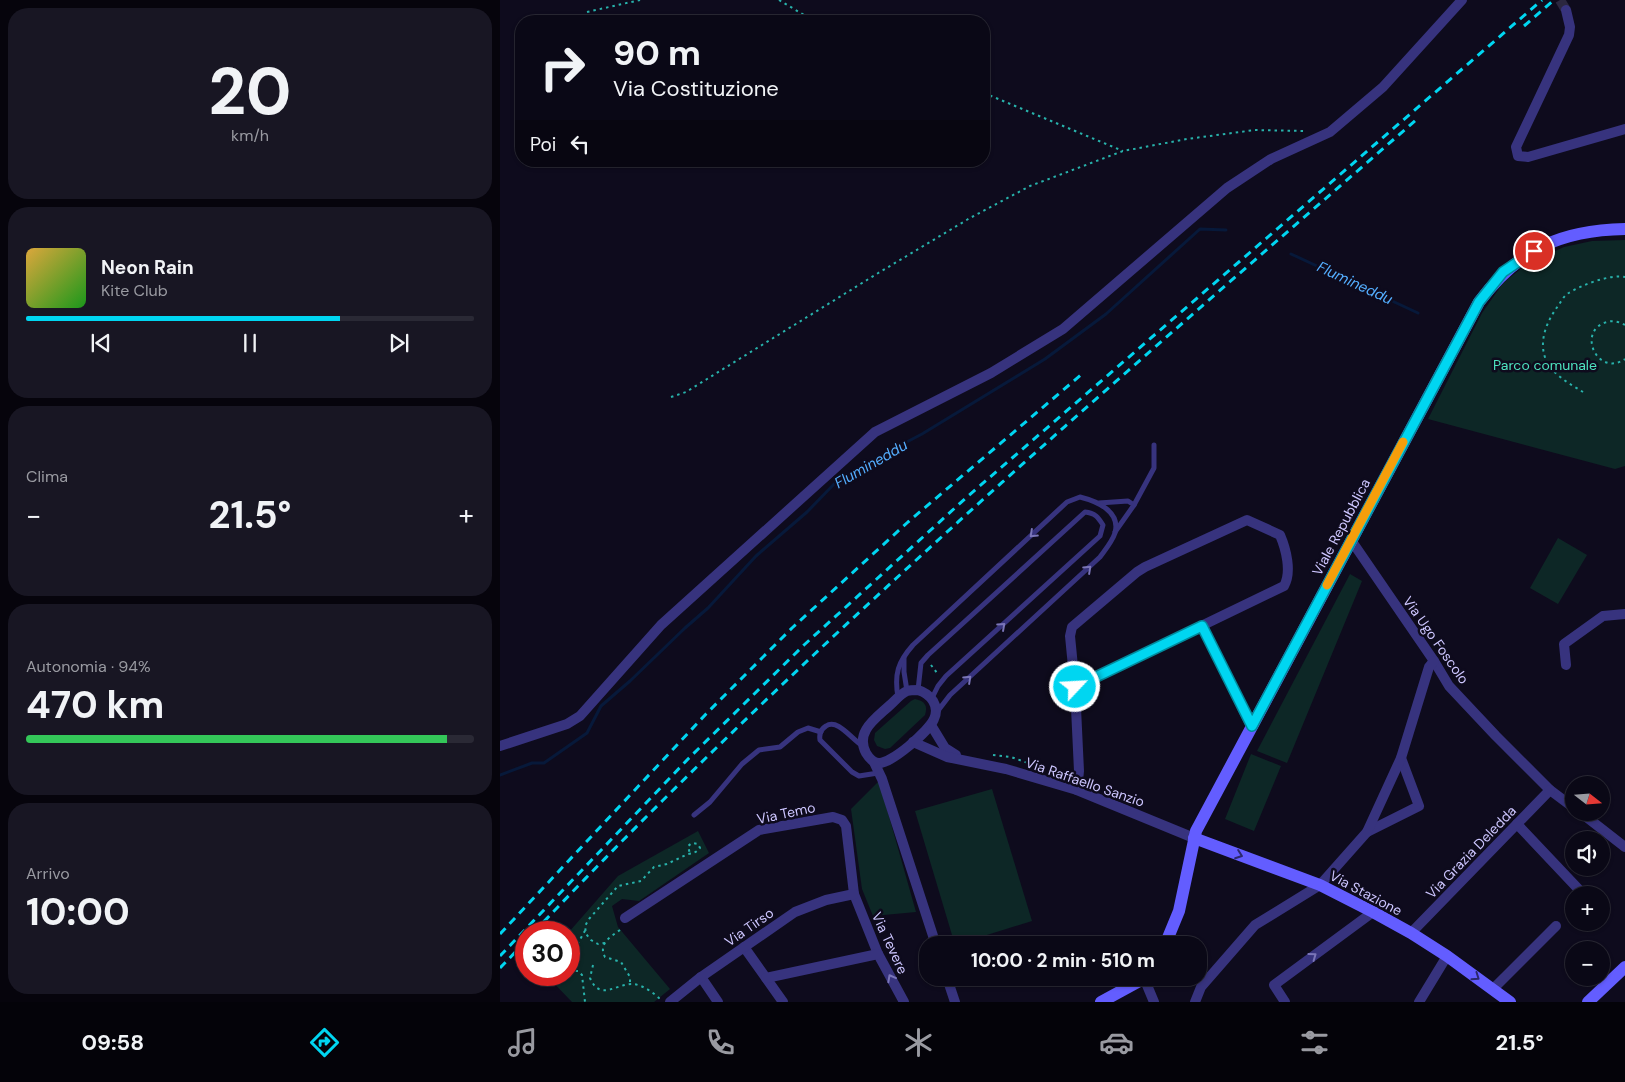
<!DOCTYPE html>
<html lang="it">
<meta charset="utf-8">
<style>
:root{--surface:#0a0816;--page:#181623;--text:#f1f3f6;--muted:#999aa1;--line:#2a2935;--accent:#00d6f1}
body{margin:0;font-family:"DM Sans",sans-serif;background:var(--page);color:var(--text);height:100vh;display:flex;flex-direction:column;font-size:19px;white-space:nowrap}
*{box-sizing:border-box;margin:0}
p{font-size:16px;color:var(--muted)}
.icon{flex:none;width:28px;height:28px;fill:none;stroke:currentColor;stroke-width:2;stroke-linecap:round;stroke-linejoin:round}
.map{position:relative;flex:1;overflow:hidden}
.side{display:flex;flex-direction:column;gap:8px;padding:8px;background:#06040c;width:500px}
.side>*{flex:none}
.top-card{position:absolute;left:15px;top:15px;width:475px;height:152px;border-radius:20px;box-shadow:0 1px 4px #0004,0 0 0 1px var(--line);background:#0a0816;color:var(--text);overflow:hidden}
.needle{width:32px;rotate:107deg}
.controls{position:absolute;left:1065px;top:776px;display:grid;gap:10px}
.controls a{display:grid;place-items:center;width:45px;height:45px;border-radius:50%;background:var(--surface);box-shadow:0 1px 4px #0004,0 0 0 1px var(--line);font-size:25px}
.speed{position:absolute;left:15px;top:921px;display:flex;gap:10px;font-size:25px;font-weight:700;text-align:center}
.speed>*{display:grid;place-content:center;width:65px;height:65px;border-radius:50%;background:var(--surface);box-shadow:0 1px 4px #0004,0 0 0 1px var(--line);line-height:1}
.speed .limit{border:8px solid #d22;background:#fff;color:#111}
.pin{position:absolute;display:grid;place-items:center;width:42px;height:42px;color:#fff;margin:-21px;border:2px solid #fff;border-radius:50%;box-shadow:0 1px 5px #0007}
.me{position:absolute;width:55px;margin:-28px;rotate:65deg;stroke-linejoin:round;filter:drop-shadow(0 0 4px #0008)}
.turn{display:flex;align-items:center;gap:18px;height:105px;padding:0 15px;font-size:22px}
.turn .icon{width:65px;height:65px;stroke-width:2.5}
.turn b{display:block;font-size:35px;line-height:42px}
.then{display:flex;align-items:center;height:48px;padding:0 15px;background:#0003;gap:10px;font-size:19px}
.big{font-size:38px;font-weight:700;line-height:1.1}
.side .card{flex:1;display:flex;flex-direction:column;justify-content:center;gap:8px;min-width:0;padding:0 18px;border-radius:20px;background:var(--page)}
.side .dial{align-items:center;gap:0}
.dial b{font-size:65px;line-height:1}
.song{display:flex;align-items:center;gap:15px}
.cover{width:60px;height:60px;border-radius:8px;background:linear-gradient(135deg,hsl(40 70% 55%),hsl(120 70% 35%))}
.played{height:5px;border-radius:2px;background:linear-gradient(90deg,var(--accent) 70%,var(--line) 70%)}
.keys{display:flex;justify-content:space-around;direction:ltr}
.heat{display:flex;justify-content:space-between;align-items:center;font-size:28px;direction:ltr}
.charge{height:8px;border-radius:4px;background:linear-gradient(90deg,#34c759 94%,var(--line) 0)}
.trip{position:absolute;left:419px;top:936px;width:288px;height:50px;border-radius:20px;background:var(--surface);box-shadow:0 1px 4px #0004,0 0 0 1px var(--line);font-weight:700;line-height:50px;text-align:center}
.dock{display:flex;height:80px;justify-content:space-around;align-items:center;background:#040309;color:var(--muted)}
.dock .icon{width:35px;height:35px}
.dock .active{color:var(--accent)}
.dock b{font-size:22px;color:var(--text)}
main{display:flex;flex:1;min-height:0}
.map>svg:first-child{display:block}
.green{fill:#0d2726}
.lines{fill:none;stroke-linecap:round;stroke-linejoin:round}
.stream{stroke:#07193a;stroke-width:3}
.street-tunnel{stroke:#2b273f;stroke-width:10;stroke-dasharray:10 5;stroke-linecap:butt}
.path{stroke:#28b2ab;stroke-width:2;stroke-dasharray:2.5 4;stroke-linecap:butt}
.lane{stroke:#37337e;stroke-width:5}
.street{stroke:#37337e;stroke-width:10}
.secondary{stroke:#635dff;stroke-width:12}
.rail{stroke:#00d6f1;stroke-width:3;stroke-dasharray:8 6;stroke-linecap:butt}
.oneway{stroke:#7a75b8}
.oneway2{stroke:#2c286c}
.route-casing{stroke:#008b9d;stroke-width:12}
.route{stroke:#00d6f1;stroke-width:9}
.slow{stroke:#f59e0b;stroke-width:9}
.labels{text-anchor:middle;stroke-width:5;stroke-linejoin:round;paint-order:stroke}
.park-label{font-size:14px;fill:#4ee3bf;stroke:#0e0b1d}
.street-label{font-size:14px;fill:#cdc6ff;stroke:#0e0b1d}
.water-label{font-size:15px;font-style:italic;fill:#54aeff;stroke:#0e0b1d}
</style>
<main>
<section class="side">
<div class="card dial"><b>20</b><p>km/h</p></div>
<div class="card">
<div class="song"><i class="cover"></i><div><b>Neon Rain</b><p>Kite Club</p></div></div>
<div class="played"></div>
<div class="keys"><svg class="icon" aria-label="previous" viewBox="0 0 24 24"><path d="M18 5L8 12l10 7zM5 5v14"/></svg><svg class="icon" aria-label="pause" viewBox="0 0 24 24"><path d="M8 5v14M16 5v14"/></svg><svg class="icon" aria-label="next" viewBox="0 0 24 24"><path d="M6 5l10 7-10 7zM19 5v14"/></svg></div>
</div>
<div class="card"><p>Clima</p>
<div class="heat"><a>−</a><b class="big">21.5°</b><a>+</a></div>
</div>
<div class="card"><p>Autonomia · 94%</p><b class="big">470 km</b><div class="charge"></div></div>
<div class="card"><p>Arrivo</p><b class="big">10:00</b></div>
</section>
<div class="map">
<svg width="1125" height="1002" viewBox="0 0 1125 1002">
<rect width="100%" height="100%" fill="#0e0b1d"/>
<g class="green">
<path d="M 1125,240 L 1125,466 L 1115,469 L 928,419 L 982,313 L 1003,283 L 1027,264 L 1064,247 L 1092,241 Z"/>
<path d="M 1058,538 L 1087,555 L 1058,604 L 1030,588 Z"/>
<path d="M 850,574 L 862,581 L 787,763 L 757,751 Z"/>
<path d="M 415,699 C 425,701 428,706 425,715 L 390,748 L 385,749 L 377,746 L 374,740 L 375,733 L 411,701 Z"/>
<path d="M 751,754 L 781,766 L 754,831 L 725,819 Z"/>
<path d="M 379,781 L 416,912 L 373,916 L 362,889 L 351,809 Z"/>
<path d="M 492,789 L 532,921 L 455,945 L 415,811 Z"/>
<path d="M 198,831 L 209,853 L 139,901 L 122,899 L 112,906 L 118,927 L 170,989 L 154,1002 L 72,1002 L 46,975 L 69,975 L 69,932 L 118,876 Z"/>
</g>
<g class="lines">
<g class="stream">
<path d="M 791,254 L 918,313"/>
<path d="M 0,775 L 32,763 L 44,763 L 87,733 L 101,706 L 130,681 L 185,628 L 208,608 L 256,556 L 307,512 L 338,480 L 363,465 L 422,434 L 545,359 L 606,314 L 700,229 L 726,230"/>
</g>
<path class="street-tunnel" d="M 1060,0 L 1066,10"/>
<g class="path">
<path d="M 279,0 L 314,21"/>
<path d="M 87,12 L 140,0"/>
<path d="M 484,93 L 623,151"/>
<path d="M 1125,325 C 1120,322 1113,320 1107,322 C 1076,330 1097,378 1125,359"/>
<path d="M 1083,392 C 1070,384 1053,375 1046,360 C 1038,341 1047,321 1058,306 C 1061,302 1063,297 1067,294 C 1081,285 1110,274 1125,277"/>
<path d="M 171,397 L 186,392 L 375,275 L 470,218 L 530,186 L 623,151 L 687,139 L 755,130 L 805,131"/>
<path d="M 431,665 L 437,673"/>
<path d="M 493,755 L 511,757 L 539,767"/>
<path d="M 592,784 L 605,787 L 629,799"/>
<path d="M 120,930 C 110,937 98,944 105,957 L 121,962 L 130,977 L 130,984"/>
<path d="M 105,943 L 98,944 L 91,940 L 86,934 L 85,926 L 89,919 L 118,886 L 141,881 L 154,867 L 167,864 L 188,854 C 193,853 196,853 200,848 L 198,844 L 192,843 L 188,846 L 190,854"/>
<path d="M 69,954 L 78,943 L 86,929"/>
<path d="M 93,965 L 90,978 C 100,1002 117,983 133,984 C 143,985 154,993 161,1000"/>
<path d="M 69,971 L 78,971 L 82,975 L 85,1002"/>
</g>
<g class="lane">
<path d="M 599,503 L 628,501 L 634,505 L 615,532"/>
<path d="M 634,505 L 654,468 L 654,445"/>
<path d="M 404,658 L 404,672 L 407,691"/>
<path d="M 418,690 L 421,663 L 428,655 L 585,512 C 595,513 598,517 603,525 L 600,536 L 446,676 L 438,686 L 432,698"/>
<path d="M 398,697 C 394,674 398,662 413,645 L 567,502 L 580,497 C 596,501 621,511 615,533 C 612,542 605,550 600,557 L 450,695 L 437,712"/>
<path d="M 363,746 C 352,740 338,718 326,726 C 321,729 319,734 320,740 L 352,772 L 359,776 L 378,773"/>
<path d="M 194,815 L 210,802 L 242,764 L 259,750 L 280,747 L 298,732 L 308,728 L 321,732"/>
</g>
<g class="street">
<path d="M 1066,10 L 1070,27 L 1069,35 L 1016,147 L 1018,156 L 1028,157 L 1125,129"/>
<path d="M 851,540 L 934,661 L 949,686 L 996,736 L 1050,790 L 1074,808"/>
<path d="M 702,626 L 751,726"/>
<path d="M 1066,665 L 1064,644 L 1103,616 L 1125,614"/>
<path d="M 575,687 L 784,586 C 792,572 786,549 780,535 L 747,520 L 645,567 L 637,572 L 572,627 L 570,636 L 575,687 L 579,771 L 577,790"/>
<path d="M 418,690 C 431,694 440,706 434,719 C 429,731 390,765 378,763 C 372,762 369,758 366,753 C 355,732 375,719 389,706 C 394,702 400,694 407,691 C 410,690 415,690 418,690 Z"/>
<path d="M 431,725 L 445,748 L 456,755"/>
<path d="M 413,742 L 447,757 L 506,769 L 577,790 L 694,838"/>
<path d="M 0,746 L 67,724 L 80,716 L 161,625 L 375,432 L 491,373 L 563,329 L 727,188 L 771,159 L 830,132 L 883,87 L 962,0"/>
<path d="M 374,762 L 382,779 L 436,945"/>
<path d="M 1080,812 L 1125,847"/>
<path d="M 1017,824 L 1084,895"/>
<path d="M 867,832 L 919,806 L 901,758"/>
<path d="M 125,918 L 259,830 L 333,817 L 342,820 L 346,826 L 354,894 L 378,954 L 404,1002"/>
<path d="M 911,933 L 1050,790"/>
<path d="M 244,947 L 283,1002"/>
<path d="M 201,977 L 218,1002"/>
<path d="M 266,978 L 378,954"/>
<path d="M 447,978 L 455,1002"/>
<path d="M 644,978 L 654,1002"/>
<path d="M 993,989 L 1056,926"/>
<path d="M 170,1002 L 201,977 L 295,912 L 326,900 L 354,894"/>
<path d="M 695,1002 L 701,987 L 755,925 L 820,885 L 867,832 L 901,758 L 929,667 L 934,661"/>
<path d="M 785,1002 L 774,985 L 873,912"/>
<path d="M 919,1002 L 947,956"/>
</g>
<g class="secondary">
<path d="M 694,838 L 820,885 L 873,912 L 911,933 L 947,956 L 1010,1002"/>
<path d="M 665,945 L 679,911 L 696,831 L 979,302 C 1018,250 1060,230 1125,229"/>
<path d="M 601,1002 L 645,978"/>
<path d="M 1088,1002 L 1125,967"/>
</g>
<g class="rail">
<path d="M 1024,26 L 1054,0"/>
<path d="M 34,932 C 309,642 615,382 916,120"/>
<path d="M 0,934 L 206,714 L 292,628 L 408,522 L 582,374"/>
<path d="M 0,956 L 188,759 L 304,645 L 467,497 L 1042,0"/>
<path d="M 0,968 L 26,941"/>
</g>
</g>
<defs><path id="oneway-chevron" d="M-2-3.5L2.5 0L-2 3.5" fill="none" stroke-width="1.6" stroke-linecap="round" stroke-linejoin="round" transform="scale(1.25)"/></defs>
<g class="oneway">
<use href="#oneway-chevron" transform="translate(533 534) rotate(137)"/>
<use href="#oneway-chevron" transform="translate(588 569) rotate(-43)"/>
<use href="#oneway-chevron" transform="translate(502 626) rotate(-42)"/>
<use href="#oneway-chevron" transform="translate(468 679) rotate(-43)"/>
<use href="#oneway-chevron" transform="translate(813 956) rotate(-36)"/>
<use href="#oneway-chevron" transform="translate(391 978) rotate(-118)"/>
</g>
<g class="oneway2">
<use href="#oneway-chevron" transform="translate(739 855) rotate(20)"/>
<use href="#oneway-chevron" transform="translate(976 977) rotate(35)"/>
</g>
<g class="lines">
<defs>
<path id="route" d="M 575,687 L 702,626 L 752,726 L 979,302 L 1003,272 L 1034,251"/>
</defs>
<use href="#route" class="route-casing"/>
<use href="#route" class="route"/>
<path class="slow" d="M 827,585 L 903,442"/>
</g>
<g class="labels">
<g class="park-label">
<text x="1045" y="370">Parco comunale</text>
</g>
<g class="street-label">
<text transform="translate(841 527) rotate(-62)" y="5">Viale Repubblica</text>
<text transform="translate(936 640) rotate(55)" y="5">Via Ugo Foscolo</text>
<text transform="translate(585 782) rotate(19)" y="5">Via Raffaello Sanzio</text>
<text transform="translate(286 813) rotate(-12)" y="5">Via Temo</text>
<text transform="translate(971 852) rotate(-46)" y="5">Via Grazia Deledda</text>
<text transform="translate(866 893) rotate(28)" y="5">Via Stazione</text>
<text transform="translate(249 927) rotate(-35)" y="5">Via Tirso</text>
<text transform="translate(390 943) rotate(65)" y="5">Via Tevere</text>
</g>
<g class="water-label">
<text transform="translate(855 283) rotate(25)" y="5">Flumineddu</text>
<text transform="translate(371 464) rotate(-30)" y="5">Flumineddu</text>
</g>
</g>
</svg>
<div class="controls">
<a><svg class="needle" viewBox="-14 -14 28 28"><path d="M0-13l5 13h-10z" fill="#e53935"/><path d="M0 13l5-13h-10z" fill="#999aa1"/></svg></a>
<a><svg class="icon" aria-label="sound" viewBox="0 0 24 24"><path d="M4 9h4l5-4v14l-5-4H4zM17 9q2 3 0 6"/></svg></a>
<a>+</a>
<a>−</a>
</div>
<div class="speed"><div class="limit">30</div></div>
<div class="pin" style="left:1034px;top:251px;background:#d93025"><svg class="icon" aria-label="arrive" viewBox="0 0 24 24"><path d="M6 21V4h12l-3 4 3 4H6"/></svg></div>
<svg class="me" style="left:575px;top:687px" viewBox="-20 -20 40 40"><circle r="17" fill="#00d6f1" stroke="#fff" stroke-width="3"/><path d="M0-11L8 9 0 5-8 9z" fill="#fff"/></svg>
<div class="trip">10:00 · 2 min · 510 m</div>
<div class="top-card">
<div class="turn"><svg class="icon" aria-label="right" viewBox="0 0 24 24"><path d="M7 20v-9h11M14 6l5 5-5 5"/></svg><div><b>90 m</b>Via Costituzione</div></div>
<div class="then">Poi<svg class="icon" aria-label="left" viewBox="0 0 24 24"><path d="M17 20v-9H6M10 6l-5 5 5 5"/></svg></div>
</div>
</div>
</main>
<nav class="dock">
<b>09:58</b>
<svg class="icon active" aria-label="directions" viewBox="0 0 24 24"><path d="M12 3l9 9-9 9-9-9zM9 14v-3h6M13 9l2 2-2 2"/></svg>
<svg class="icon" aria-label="music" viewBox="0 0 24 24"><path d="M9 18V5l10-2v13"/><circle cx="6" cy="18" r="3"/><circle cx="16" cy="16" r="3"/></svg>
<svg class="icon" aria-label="phone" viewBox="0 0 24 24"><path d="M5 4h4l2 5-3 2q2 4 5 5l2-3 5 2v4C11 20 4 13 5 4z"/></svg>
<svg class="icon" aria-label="climate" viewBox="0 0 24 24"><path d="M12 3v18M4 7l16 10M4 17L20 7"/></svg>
<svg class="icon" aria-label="car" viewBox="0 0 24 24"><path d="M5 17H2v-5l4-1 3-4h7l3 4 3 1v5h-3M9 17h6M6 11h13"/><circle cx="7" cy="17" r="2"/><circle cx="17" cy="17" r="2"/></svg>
<svg class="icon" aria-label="filters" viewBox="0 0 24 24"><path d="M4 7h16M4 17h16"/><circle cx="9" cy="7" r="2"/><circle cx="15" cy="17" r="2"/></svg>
<b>21.5°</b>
</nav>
